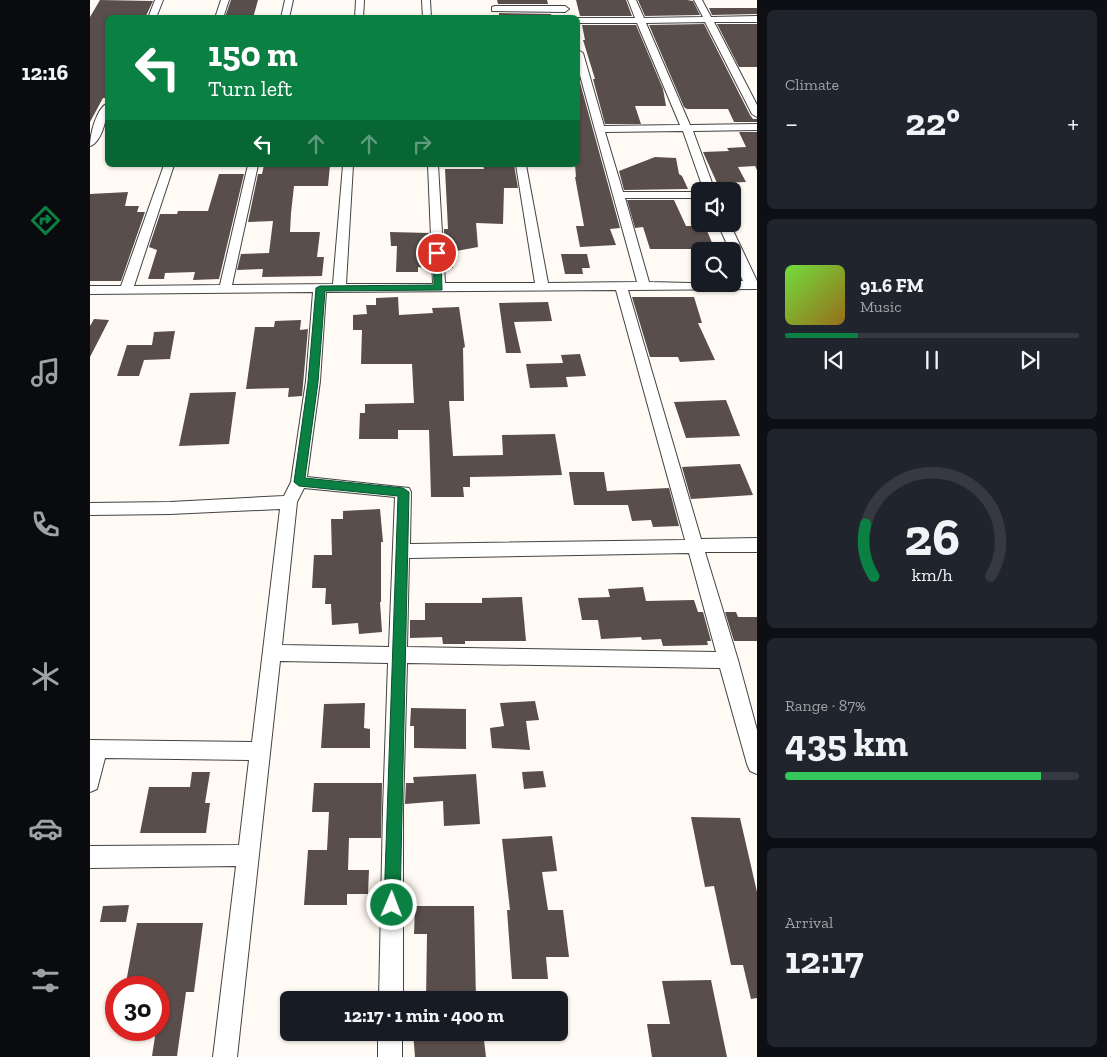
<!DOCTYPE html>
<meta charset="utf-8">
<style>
:root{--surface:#171b24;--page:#20242c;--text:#f1f3f6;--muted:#9ea1a6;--line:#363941;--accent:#0b8043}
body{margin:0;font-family:"Zilla Slab",serif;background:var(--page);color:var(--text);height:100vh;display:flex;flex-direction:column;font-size:19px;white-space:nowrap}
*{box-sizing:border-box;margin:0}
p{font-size:16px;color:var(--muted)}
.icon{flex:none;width:28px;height:28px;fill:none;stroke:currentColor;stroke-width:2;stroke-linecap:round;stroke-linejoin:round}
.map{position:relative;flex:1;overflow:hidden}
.details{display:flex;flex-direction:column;gap:10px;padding:10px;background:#0d0f14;width:350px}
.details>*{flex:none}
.hud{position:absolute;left:15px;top:15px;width:475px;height:152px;border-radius:8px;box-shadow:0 1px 4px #0004;background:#0b8043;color:#fff;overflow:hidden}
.tools{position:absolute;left:601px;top:182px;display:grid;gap:10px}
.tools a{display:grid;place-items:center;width:50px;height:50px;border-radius:8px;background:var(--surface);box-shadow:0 1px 4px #0004;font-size:25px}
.speed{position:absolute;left:15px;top:976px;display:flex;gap:10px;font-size:25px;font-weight:700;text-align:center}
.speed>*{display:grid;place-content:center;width:65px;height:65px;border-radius:50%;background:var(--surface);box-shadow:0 1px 4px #0004;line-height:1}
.speed .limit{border:8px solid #d22;background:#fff;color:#111}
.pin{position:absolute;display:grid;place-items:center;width:42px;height:42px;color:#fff;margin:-21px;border:2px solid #fff;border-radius:50%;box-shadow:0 1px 5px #0007}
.me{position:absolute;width:55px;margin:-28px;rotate:1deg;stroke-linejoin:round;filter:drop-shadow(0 0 4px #0008)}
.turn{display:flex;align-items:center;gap:18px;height:105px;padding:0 20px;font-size:22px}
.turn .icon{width:65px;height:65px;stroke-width:2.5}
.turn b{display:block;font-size:35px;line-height:42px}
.lanes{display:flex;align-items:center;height:48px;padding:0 20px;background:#0003;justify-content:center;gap:25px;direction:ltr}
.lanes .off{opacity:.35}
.big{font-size:38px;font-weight:800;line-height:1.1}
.details .card{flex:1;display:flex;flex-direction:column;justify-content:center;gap:8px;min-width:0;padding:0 18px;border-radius:8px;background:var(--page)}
.details .dial{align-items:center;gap:0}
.dial svg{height:130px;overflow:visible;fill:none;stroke:var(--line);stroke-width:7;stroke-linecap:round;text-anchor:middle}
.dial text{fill:var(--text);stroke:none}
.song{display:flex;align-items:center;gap:15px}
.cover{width:60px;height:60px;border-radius:8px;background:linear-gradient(135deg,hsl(100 70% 55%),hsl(40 70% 35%))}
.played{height:5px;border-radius:2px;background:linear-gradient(90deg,var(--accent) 25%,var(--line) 25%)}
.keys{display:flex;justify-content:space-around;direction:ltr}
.heat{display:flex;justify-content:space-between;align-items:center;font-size:28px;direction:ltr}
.charge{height:8px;border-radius:4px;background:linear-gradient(90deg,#34c759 87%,var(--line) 0)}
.trip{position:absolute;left:190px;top:991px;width:288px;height:50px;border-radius:8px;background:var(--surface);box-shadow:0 1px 4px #0004;font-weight:800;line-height:50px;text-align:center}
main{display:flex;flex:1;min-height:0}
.tab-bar{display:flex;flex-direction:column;width:90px;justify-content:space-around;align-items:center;background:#090b0e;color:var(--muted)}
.tab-bar .icon{width:35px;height:35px}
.tab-bar .active{color:var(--accent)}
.tab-bar b{font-size:22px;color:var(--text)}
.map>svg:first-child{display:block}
.building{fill:#594e4c}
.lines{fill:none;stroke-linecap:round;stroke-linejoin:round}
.street-casing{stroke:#434343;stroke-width:2}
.street{fill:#fff;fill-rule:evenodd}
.route{fill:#0b8043;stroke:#07532c}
</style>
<main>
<nav class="tab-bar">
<b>12:16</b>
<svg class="icon active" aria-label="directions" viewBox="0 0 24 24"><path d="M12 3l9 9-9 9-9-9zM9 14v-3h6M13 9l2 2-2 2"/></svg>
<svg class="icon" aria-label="music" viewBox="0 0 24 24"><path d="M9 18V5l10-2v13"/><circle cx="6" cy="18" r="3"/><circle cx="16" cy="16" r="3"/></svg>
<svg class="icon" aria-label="phone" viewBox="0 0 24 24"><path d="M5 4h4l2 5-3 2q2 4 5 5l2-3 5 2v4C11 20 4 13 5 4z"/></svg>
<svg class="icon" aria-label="climate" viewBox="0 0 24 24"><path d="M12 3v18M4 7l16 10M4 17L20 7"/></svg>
<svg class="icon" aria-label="car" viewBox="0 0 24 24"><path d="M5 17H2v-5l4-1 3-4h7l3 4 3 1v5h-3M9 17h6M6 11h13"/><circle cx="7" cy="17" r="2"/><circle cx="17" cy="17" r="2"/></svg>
<svg class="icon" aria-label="filters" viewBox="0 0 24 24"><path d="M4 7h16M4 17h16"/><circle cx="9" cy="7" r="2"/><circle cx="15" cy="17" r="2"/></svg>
</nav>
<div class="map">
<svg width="667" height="1057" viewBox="0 0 667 1057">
<rect width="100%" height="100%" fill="#fffaf3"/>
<g class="building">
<path d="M 10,0 L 63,1 L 55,18 L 18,18 L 18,98 L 13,98 L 0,122 L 0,17 Z"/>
<path d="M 141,0 L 168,0 L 163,18 L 135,17 Z"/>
<path d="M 407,0 L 457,0 L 458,4 L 408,4 Z"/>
<path d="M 486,0 L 536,0 L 542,16 L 490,16 Z"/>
<path d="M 548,0 L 597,0 L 603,1 L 610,15 L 555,16 Z"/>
<path d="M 619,8 L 667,8 L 667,14 L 622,15 Z"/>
<path d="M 409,13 L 461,14 L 462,18 L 409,18 Z"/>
<path d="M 614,24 L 660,115 L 663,119 L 667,119 L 667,122 L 644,122 L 638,109 L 597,109 L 594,107 L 559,25 Z"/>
<path d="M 627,24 L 667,24 L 667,67 L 649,67 Z"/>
<path d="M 492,25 L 546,25 L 573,89 L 576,106 L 545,106 L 551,124 L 515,124 L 503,79 L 505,79 L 493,40 L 495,40 Z"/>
<path d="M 488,79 L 489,79 L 530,228 L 520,229 L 526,245 L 490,247 L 486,226 L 494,226 L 485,177 L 486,177 L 485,165 L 488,165 Z"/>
<path d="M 649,132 L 667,132 L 667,170 L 665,166 L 648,167 L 656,182 L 627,183 L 613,152 L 639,151 L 637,148 L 656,147 Z"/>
<path d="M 565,157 L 586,158 L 589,174 L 592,176 L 598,189 L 534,190 L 529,171 Z"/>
<path d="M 174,165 L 240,165 L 238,186 L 204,186 L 201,213 L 200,232 L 230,232 L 227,257 L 234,257 L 232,276 L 172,277 L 173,269 L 147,270 L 151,254 L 179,253 L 183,221 L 158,222 L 168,174 L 172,174 Z"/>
<path d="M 393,165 L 424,165 L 428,188 L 414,188 L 413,224 L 386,223 L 388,247 L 361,252 L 363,268 L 356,268 L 354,233 L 354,229 L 358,229 L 355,169 L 394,169 Z"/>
<path d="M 129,174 L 154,174 L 129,279 L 103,280 L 105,272 L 75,273 L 74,279 L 58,279 L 67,250 L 59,247 L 70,214 L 87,214 L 88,211 L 118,211 Z"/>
<path d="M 38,192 L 35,206 L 49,206 L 47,212 L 55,212 L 31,281 L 0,281 L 0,194 Z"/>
<path d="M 537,200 L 584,200 L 596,226 L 615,226 L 623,245 L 610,245 L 610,249 L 560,249 L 553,227 L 545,228 Z"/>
<path d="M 300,232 L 339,233 L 340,268 L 328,267 L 328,272 L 306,272 L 307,246 L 301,246 Z"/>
<path d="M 471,254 L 497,254 L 500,268 L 492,268 L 493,274 L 475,274 Z"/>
<path d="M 308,297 L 309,315 L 343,313 L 342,308 L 369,307 L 375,347 L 373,348 L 374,401 L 359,401 L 363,456 L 413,455 L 412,435 L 465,434 L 472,475 L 380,477 L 380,487 L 373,487 L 374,497 L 341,497 L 339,430 L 308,430 L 308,439 L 269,439 L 270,413 L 275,413 L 275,404 L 324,403 L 322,364 L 271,364 L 272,330 L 263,330 L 263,315 L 277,314 L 276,305 L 286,305 L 286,298 Z"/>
<path d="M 542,297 L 604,297 L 612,323 L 608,323 L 625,360 L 590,362 L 588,357 L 560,357 Z"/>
<path d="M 458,302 L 462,321 L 424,322 L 431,353 L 416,353 L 409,303 Z"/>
<path d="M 4,319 L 19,320 L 0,357 L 0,326 Z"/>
<path d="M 211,320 L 210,330 L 218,329 L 212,396 L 198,397 L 199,388 L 156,389 L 165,327 L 184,327 L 185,321 Z"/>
<path d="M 85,331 L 80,359 L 54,360 L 49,376 L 27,376 L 37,345 L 62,345 L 64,332 Z"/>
<path d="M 490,354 L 496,376 L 476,377 L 478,387 L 440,388 L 436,364 L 473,363 L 471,355 Z"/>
<path d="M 146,392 L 139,444 L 89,446 L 100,393 Z"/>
<path d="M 636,400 L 650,436 L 596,438 L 584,402 Z"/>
<path d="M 650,464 L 663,495 L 601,499 L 592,467 Z"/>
<path d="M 479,472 L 514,472 L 517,491 L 579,488 L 589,526 L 563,527 L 561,520 L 542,521 L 538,505 L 484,505 Z"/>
<path d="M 290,509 L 293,542 L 291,542 L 291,602 L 290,602 L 292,632 L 269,634 L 268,623 L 242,625 L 241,604 L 235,604 L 236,588 L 222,588 L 224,555 L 242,555 L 241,519 L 253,519 L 253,511 Z"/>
<path d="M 553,587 L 556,601 L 604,600 L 608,612 L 613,612 L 621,641 L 617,641 L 618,645 L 573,646 L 571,639 L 552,640 L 551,637 L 511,639 L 508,620 L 492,620 L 488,598 L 520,597 L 518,589 Z"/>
<path d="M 432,597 L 436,641 L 375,641 L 375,644 L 353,644 L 352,637 L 320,638 L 320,620 L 335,620 L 335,603 L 392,603 L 392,598 Z"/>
<path d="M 635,612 L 646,612 L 648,617 L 667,617 L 667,641 L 644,641 Z"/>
<path d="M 445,701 L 449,720 L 436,721 L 440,750 L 402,748 L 400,728 L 414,726 L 410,703 Z"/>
<path d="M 275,703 L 274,728 L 280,729 L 280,748 L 231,748 L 234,704 Z"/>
<path d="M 321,708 L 376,709 L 376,749 L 324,748 L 324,726 L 320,726 Z"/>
<path d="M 453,771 L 456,787 L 434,789 L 432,772 Z"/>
<path d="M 102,772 L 120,772 L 115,803 L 120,803 L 116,833 L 50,833 L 59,787 L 100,787 Z"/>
<path d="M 386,774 L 390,824 L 354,826 L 353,801 L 315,804 L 316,783 L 324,783 L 323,777 Z"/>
<path d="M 224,783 L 292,783 L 291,838 L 259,838 L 258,870 L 279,870 L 278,894 L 257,894 L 257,905 L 214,905 L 218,850 L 237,850 L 239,812 L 222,812 Z"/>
<path d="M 601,817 L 650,818 L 667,892 L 667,998 L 661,999 L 653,965 L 641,965 L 624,886 L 615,887 Z"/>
<path d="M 462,836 L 467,871 L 452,872 L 458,910 L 473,910 L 479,957 L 456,957 L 458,979 L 422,979 L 417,910 L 420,910 L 412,839 Z"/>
<path d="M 39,905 L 36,922 L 10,922 L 13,906 Z"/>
<path d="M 325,906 L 384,906 L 386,1000 L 336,1000 L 337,934 L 324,934 Z"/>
<path d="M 47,923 L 113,923 L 104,992 L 96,992 L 87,1056 L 62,1056 L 66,1030 L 69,1030 L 72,992 L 69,992 L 69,988 L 35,988 Z"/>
<path d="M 621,980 L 637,1057 L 562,1057 L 557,1024 L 580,1024 L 572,981 Z"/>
<path d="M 323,1032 L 393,1032 L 396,1057 L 325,1057 Z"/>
</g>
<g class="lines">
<defs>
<g id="street">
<path d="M 65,0 L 73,0 L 66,18 L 58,18 Z"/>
<path d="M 131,0 L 139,0 L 133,18 L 125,18 Z"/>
<path d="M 195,0 L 203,0 L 199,18 L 191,18 Z"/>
<path d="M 266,0 L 274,0 L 273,18 L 265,18 Z"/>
<path d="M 332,0 L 340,0 L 341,18 L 333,18 Z"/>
<path d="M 538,0 L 546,0 L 554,18 L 613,17 L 604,0 L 612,0 L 621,17 L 667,16 L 667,22 L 624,22 L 667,105 L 667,117 L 662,114 L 615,22 L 556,23 L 600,125 L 667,124 L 667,130 L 603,131 L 625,191 L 614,191 L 593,131 L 515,132 L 533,192 L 610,192 L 610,198 L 535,198 L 559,282 L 642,284 L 642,281 L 653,281 L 642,257 L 642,251 L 640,251 L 628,224 L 640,224 L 667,281 L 667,289 L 538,290 L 611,539 L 667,538 L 667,552 L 615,552 L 648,660 L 667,730 L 667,774 L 660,771 L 657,764 L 630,668 L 317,663 L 313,810 L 313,1000 L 289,1000 L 293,810 L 298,663 L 190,661 L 147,1057 L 123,1057 L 146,866 L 0,868 L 0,846 L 149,845 L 159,760 L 15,758 L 7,789 L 0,792 L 0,740 L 162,742 L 190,509 L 80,514 L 0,515 L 0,503 L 80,502 L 194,496 L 201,482 L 216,381 L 223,292 L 0,294 L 0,286 L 31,286 L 74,165 L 84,165 L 44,286 L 130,285 L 158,165 L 168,165 L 142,285 L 243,284 L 253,165 L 263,165 L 256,284 L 343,284 L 338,165 L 348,165 L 355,283 L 445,283 L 426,165 L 436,165 L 458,283 L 547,282 L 488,68 L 488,50 L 493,53 L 514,126 L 590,125 L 547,23 L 488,23 L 488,18 L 545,18 ZM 526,290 L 595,540 L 320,544 L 321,492 L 319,488 L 217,477 L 230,381 L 236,292 ZM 214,488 L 305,497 L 299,647 L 192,645 L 207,502 ZM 599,553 L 626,652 L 317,647 L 319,558 Z"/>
<path d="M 405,6 L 475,6 L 479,9 L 475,12 L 402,11 L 402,7 Z"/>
<path d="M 18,103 C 18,114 12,143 0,146 C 0,135 6,108 18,103 Z"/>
<rect x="288" y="1032" width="24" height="25"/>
</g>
</defs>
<use href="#street" class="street-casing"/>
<use href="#street" class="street"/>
</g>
<path class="route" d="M 347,250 L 351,253 L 352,290 L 235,291 L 228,382 L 215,478 L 313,488 L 319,492 L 310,905 L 308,910 L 302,912 L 297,910 L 294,905 L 308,496 L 209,486 L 204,482 L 218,382 L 226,288 L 230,286 L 344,285 L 343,253 Z"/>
</svg>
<div class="tools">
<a><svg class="icon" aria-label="sound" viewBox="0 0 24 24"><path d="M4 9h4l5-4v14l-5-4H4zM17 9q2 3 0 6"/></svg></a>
<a><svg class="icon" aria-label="search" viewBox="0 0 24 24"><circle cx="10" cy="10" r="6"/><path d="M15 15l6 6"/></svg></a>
</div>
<div class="speed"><div class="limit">30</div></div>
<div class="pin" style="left:347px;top:253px;background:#d93025"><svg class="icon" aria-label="arrive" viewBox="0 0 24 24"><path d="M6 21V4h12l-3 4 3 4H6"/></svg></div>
<svg class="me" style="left:302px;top:905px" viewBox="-20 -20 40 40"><circle r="17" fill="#0b8043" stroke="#fff" stroke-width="3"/><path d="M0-11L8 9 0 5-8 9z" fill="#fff"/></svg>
<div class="trip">12:17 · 1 min · 400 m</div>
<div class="hud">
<div class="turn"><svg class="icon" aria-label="left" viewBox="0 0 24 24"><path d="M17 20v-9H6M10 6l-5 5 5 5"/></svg><div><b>150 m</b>Turn left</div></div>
<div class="lanes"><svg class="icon" aria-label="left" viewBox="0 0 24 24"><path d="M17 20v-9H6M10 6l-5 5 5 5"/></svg><svg class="icon off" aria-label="ahead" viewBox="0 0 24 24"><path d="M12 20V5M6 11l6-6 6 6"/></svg><svg class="icon off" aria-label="ahead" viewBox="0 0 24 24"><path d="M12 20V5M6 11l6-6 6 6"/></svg><svg class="icon off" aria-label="right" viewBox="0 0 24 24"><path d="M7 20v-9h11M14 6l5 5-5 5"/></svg></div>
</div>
</div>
<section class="details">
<div class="card"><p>Climate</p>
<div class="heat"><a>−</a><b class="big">22°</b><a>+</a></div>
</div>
<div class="card">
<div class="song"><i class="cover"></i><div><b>91.6 FM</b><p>Music</p></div></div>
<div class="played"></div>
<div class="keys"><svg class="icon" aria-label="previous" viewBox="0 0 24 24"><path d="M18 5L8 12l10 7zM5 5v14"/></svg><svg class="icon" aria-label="pause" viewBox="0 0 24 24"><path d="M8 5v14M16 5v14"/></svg><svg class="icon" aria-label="next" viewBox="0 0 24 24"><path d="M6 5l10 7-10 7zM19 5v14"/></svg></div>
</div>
<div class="card dial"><svg viewBox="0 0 100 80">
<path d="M14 69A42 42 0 1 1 86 69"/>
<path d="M14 69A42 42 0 0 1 9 37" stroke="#0b8043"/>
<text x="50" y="56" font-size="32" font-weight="700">26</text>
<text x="50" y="72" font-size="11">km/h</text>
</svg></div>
<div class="card"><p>Range · 87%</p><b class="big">435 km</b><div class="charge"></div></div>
<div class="card"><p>Arrival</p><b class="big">12:17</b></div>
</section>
</main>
